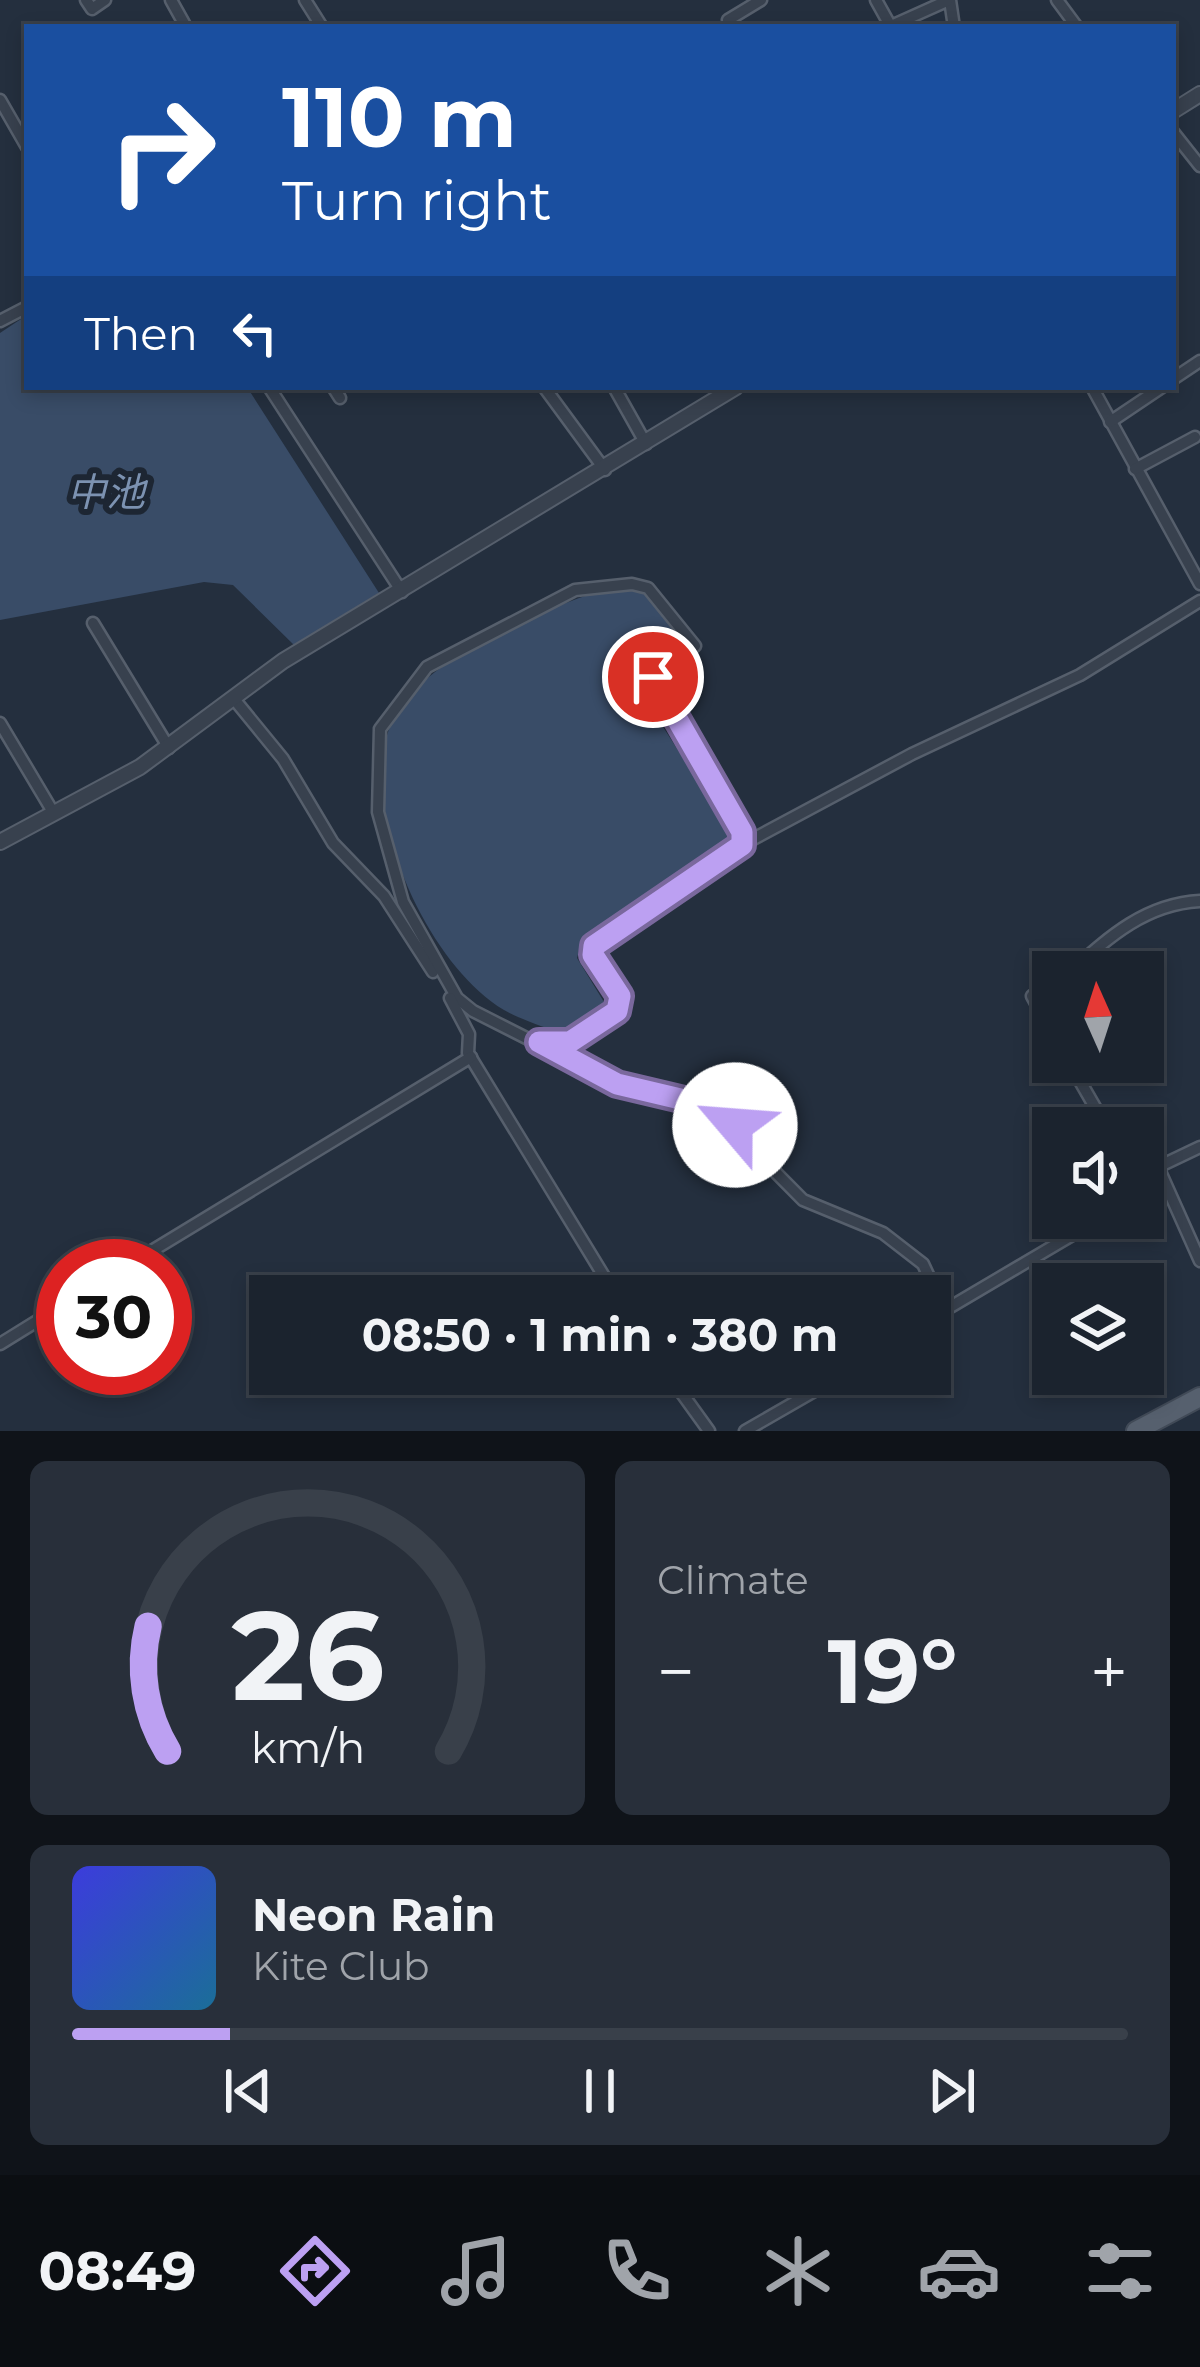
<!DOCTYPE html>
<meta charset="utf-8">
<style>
:root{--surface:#1b232e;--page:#282f3a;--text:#f1f3f6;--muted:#a0a4aa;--line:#39404a;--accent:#bca0f2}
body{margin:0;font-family:Montserrat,"Noto Sans JP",sans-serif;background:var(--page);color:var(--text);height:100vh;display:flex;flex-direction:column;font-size:45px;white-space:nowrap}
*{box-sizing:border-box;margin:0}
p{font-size:39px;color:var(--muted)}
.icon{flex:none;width:66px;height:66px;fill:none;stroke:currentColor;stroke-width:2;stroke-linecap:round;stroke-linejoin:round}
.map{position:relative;height:1431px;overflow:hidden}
.sheet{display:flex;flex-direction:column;gap:30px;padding:30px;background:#0f1319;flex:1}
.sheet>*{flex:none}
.guide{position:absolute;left:24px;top:24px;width:1152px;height:366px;border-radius:0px;box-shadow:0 6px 18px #0003,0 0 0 3px var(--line);background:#1a4fa0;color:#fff;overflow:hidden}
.needle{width:78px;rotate:357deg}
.buttons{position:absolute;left:1032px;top:951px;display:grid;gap:24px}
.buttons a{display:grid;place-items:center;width:132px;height:132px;border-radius:0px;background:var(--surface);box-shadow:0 6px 18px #0003,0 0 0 3px var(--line);font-size:60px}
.speed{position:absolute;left:36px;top:1239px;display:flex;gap:24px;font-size:60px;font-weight:700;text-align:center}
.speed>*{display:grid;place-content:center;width:156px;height:156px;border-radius:50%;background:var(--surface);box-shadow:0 6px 18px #0003,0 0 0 3px var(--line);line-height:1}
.speed .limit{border:18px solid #d22;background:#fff;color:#111}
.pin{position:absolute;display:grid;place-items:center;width:102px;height:102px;color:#fff;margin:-51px;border:6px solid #fff;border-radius:50%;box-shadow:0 3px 12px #0007}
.me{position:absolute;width:132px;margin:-66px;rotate:297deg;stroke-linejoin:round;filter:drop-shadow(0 0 9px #0008)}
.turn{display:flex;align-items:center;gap:42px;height:252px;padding:0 60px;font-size:54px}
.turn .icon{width:156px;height:156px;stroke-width:2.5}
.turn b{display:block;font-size:84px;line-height:102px}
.then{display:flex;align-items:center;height:114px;padding:0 60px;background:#0003;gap:24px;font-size:45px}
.big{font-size:90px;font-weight:700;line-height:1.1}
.sheet .card{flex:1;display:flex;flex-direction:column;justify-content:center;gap:18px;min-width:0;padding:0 42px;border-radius:18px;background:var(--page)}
.sheet .dial{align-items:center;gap:0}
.dial svg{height:312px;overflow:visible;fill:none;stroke:var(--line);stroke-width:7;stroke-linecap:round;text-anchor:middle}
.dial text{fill:var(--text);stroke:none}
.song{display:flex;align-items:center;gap:36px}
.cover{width:144px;height:144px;border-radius:18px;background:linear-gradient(135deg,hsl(240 70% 55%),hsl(200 70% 35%))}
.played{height:12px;border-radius:6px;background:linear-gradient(90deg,var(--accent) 15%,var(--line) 15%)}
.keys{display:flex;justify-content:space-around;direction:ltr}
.heat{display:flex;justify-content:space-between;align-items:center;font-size:66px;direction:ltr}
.sheet .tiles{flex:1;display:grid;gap:30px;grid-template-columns:1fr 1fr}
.card:last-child{grid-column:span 2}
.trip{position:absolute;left:249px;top:1275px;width:702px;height:120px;border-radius:0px;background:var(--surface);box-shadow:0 6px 18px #0003,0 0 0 3px var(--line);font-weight:700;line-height:120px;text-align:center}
.tab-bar{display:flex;height:192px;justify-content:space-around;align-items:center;background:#0b0e12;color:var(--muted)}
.tab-bar .icon{width:84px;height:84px}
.tab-bar .active{color:var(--accent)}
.tab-bar b{font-size:54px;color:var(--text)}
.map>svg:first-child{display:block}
.water{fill:#394c67}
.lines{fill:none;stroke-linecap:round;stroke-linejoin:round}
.minor-casing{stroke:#565f6c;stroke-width:15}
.tertiary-casing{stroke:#565f6c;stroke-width:18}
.primary-casing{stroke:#414a57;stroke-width:22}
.minor{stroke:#38414e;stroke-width:10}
.tertiary{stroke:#38414e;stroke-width:14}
.primary{stroke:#56606e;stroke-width:18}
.route-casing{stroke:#7a689d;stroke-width:30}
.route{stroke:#bca0f2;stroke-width:21}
.labels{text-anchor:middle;stroke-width:12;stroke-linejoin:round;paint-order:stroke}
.water-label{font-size:39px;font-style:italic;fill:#7c92b1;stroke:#1d2633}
</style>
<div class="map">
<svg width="1200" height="1431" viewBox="0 0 1200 1431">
<rect width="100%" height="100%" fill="#242f3e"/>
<g class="water">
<path d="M 27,315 L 27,387 L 247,387 L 379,593 L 294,645 L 233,585 L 204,582 L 0,620 L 0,333 Z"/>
<path d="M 624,588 L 649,593 L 682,643 L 678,657 L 645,670 L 640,679 L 658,719 L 730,832 L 727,844 L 582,939 L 577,958 L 604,1002 C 593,1011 581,1025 567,1029 C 553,1033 536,1024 523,1019 C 434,988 347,799 396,714 C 419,675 465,651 505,632 C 544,613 580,592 624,588 Z"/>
</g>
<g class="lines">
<defs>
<g id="minor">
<path d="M 86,0 L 92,9 L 105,0"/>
<path d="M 171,0 L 186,27"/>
<path d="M 305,0 L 322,27"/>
<path d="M 876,0 L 891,27"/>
<path d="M 950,0 L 954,27"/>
<path d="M 1057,0 L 1077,27"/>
<path d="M 891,26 L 947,1"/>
<path d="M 732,27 L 728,20 L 761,0"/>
<path d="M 0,100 L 27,147"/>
<path d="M 1173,132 L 1200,166"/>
<path d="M 0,321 L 27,307"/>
<path d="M 1173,379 L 1200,361"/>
<path d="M 269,387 L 402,592"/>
<path d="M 333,387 L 340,398"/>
<path d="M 544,387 L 605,470"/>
<path d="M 614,387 L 646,444"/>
<path d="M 1092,387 L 1200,584"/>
<path d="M 1110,422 L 1162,387"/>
<path d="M 1135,469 L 1195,437"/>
<path d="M 93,623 L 169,748"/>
<path d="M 234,699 L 283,759 L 333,843 L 384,896 L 433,972"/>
<path d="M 0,723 L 53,812"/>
<path d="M 742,845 L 742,832 L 653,677 L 695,646 L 648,588 L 632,584 L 575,590 L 427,667 L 380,729 L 378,812 L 403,902 L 457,998 L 473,1011 L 617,1084 L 710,1106 L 803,1200 L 883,1233 L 923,1264 L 944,1309"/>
<path d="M 1070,972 C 1109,937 1145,904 1200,901"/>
<path d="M 1053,983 L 1032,996 L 1053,1034"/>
<path d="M 450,998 L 469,1034 L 468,1053 L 616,1296"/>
<path d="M 543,1042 L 570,1042 L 617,1011 L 620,996 L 593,955 L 594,946 L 742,845 L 912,754 L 1080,675 L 1200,601"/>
<path d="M 1069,1062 L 1107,1128"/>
<path d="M 1143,1153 L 1158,1167 L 1200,1261"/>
<path d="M 1143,1191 L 1158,1167 L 1200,1147"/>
<path d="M 127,1266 L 471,1057"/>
<path d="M 930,1319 L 1101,1218"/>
<path d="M 0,1344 L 63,1305"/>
<path d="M 668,1374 L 709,1431"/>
<path d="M 745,1431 L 844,1374"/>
</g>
<g id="tertiary">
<path d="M 1173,111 L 1200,94"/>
<path d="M 0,842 L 140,767 L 283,661 L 736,387"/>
</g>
<path id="primary" d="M 1136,1431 L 1200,1397"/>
</defs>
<use href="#minor" class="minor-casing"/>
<use href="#tertiary" class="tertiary-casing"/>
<use href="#primary" class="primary-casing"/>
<use href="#minor" class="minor"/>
<use href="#tertiary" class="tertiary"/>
<use href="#primary" class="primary"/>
</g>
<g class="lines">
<defs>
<path id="route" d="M 653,677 L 742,832 L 742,845 L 594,946 L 593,955 L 620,996 L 617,1011 L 570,1042 L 539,1042 L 617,1084 L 710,1106 L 735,1125"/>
</defs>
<use href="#route" class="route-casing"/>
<use href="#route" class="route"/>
</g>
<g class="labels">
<g class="water-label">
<text x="106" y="506">中池</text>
</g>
</g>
</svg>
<div class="buttons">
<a><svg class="needle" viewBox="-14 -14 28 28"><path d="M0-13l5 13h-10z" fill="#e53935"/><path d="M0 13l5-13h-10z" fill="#a0a4aa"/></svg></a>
<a><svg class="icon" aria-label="sound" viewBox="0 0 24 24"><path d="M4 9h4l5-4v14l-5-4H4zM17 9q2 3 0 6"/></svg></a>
<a><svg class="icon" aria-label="layers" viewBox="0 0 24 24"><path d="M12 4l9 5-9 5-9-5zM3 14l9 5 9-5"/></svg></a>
</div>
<div class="speed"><div class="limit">30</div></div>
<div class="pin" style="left:653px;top:677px;background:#d93025"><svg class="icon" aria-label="arrive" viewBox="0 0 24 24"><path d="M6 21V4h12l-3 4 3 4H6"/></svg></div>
<svg class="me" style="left:735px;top:1125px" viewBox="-20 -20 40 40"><circle r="19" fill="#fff"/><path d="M0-13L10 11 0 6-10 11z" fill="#bca0f2"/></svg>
<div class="trip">08:50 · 1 min · 380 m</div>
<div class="guide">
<div class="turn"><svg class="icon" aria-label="right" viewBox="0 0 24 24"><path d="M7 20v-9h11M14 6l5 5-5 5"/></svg><div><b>110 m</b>Turn right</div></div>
<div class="then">Then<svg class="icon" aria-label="left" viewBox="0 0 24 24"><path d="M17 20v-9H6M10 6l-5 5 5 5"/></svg></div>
</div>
</div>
<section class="sheet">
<div class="tiles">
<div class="card dial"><svg viewBox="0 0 100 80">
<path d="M14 69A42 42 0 1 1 86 69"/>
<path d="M14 69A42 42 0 0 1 9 37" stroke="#bca0f2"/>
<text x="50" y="56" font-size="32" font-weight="700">26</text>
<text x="50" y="72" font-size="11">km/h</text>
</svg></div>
<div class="card"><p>Climate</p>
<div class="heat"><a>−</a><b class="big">19°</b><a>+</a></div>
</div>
<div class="card">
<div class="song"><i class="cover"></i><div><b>Neon Rain</b><p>Kite Club</p></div></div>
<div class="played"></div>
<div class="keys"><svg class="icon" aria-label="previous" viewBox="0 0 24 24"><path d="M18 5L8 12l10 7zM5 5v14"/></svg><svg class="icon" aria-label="pause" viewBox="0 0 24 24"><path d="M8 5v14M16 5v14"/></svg><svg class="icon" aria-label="next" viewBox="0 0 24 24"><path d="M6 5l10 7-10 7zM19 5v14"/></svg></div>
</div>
</div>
</section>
<nav class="tab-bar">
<b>08:49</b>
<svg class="icon active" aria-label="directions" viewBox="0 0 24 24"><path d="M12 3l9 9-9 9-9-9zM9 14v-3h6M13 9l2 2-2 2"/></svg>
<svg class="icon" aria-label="music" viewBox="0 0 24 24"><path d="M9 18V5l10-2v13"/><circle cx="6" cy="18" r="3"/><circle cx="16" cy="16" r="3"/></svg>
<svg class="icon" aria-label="phone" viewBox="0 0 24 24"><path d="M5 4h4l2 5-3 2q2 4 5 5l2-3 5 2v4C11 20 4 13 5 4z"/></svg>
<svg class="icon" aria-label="climate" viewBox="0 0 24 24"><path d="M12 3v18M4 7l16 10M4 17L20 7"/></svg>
<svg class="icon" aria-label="car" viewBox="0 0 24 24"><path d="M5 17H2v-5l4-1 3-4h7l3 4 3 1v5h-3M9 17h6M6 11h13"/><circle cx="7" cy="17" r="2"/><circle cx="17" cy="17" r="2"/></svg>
<svg class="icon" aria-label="filters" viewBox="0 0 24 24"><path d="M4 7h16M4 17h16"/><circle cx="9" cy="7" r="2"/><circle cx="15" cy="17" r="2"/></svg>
</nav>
